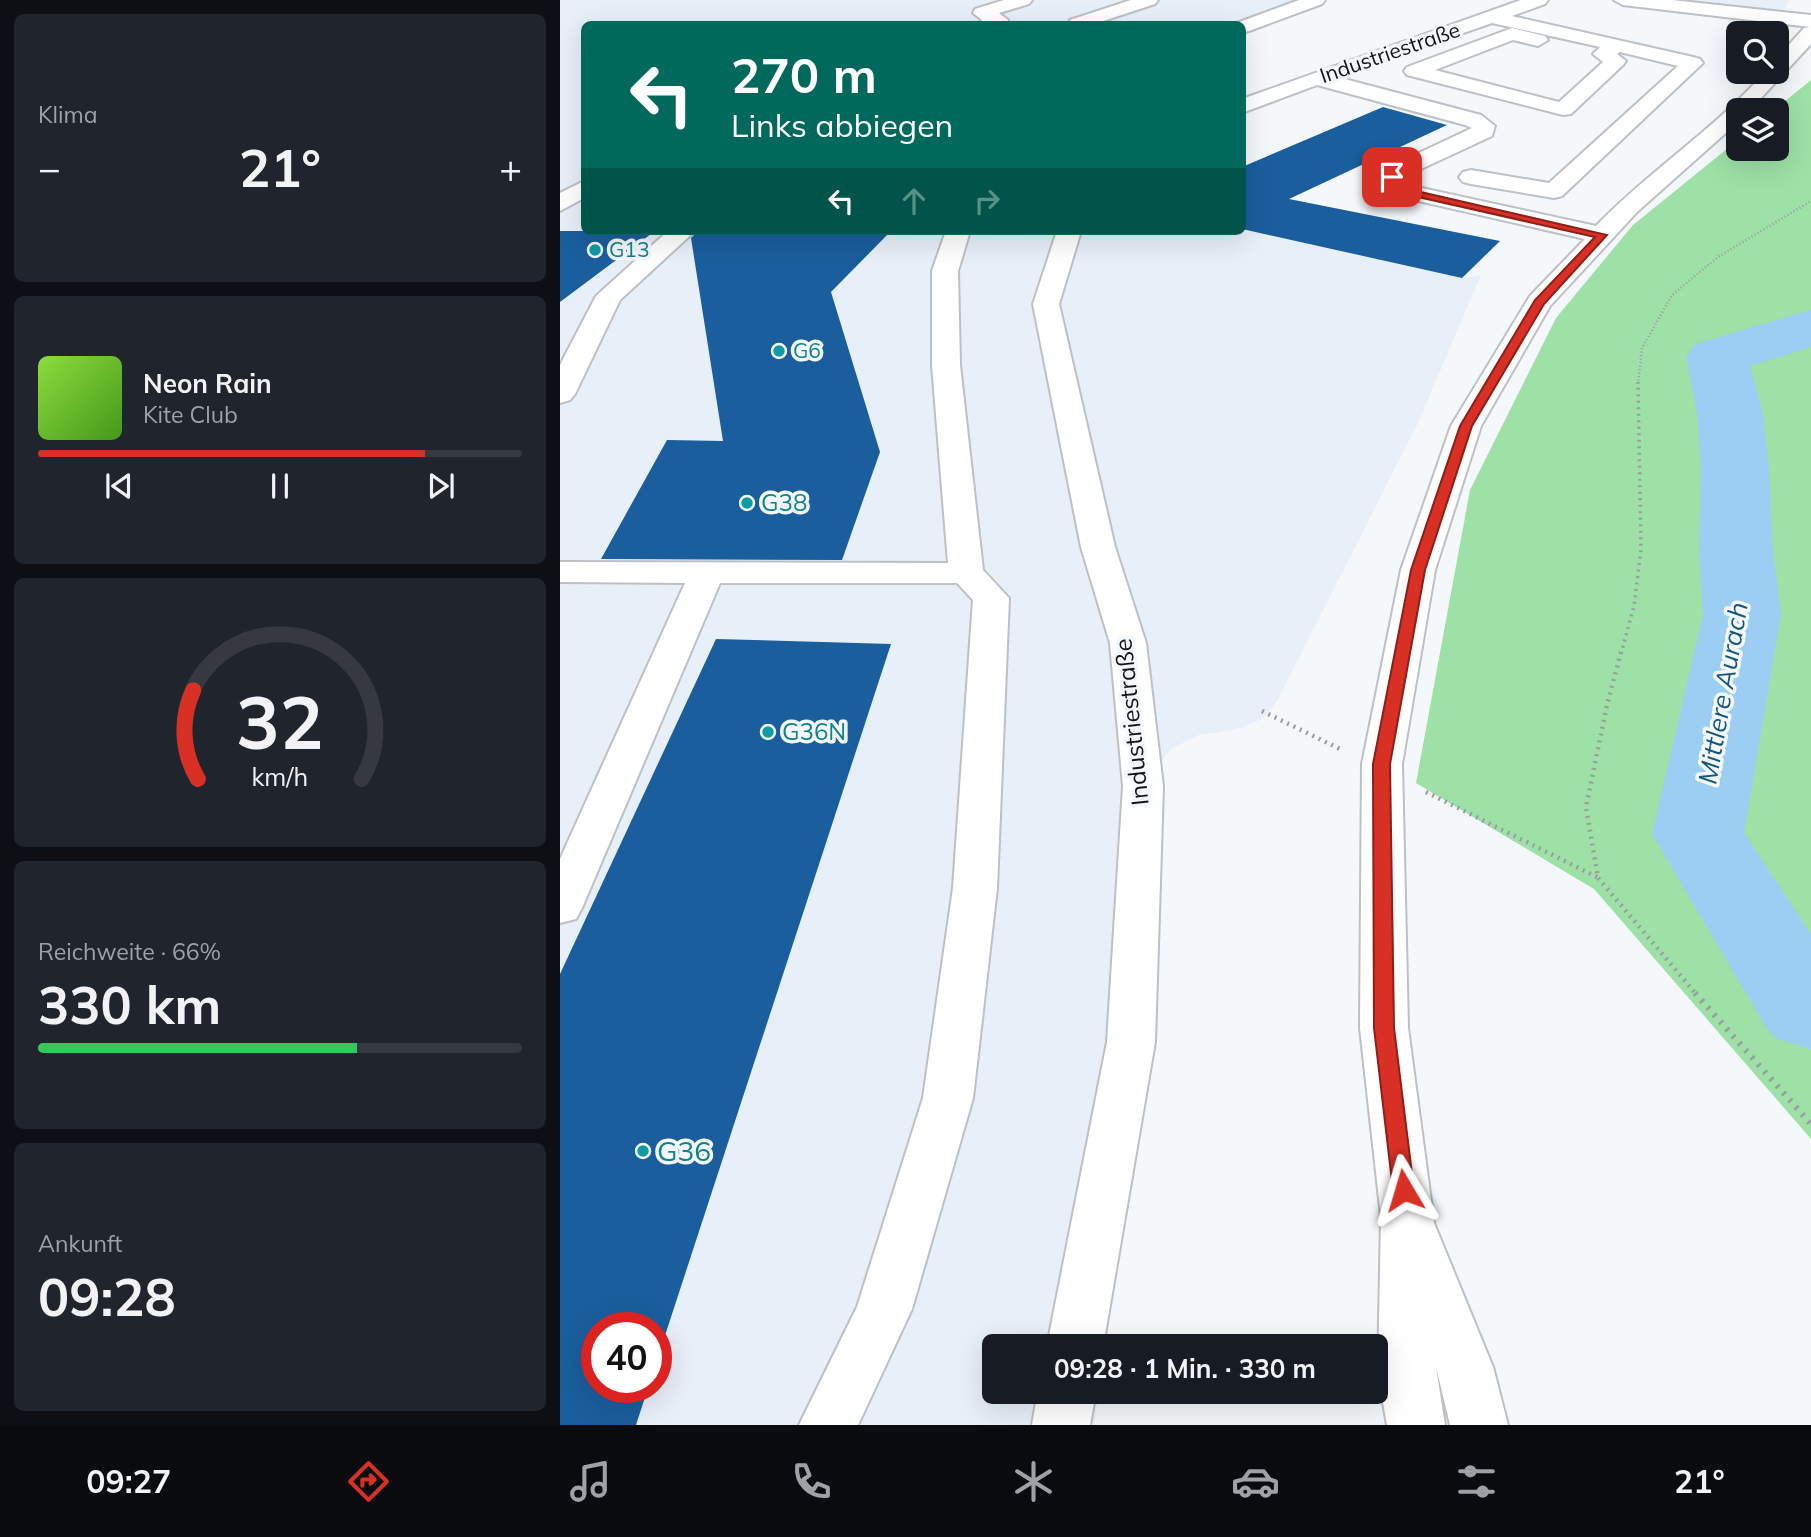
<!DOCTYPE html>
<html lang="de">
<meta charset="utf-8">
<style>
:root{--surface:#171b24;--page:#20242c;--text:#f1f3f6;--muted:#9ea1a6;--line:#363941;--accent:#d93025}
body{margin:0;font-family:Mulish,sans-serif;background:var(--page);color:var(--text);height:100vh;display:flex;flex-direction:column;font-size:26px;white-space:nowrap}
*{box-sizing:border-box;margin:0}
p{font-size:23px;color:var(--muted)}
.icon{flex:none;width:38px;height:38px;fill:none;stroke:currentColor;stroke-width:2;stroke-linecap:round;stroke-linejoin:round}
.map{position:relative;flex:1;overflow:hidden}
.panel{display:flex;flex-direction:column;gap:14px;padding:14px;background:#0d0f14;width:560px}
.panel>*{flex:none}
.guide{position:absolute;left:21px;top:21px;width:665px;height:214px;border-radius:10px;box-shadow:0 7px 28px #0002;background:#00695c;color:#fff;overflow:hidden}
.tools{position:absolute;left:1166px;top:21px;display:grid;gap:14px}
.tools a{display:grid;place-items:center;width:63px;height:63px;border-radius:10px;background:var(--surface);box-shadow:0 7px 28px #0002;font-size:35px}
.speed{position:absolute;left:21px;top:1312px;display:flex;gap:14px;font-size:35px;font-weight:700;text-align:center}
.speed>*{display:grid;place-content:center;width:91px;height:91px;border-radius:50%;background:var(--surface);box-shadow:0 7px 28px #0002;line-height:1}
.speed .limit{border:10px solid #d22;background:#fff;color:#111}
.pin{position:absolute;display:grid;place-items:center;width:60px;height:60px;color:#fff;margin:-30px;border-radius:14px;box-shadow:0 4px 10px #0006}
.me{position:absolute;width:77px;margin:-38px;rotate:353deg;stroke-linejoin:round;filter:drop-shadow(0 0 5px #0008)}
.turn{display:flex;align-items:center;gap:24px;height:147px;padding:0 35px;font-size:32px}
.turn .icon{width:91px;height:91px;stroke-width:2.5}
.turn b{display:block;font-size:49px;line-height:60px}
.lanes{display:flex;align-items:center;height:66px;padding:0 35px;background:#0003;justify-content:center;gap:35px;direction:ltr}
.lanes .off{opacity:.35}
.big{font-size:52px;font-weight:700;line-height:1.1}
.panel .tile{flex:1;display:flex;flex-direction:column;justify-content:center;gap:10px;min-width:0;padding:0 24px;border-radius:10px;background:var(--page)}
.panel .dial{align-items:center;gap:0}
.dial svg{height:182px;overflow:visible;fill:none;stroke:var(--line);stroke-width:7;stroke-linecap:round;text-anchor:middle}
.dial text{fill:var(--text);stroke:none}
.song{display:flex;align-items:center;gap:21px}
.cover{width:84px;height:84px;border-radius:10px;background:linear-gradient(135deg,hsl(90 70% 55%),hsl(100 70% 35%))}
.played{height:7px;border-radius:4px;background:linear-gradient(90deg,var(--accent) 80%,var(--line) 80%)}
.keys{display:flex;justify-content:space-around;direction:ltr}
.heat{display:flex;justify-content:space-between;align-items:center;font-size:38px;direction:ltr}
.charge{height:10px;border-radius:5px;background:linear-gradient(90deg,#34c759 66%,var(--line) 0)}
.trip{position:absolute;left:422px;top:1334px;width:406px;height:70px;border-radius:10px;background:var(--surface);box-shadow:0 7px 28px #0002;font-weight:700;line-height:70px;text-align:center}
.menu{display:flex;height:112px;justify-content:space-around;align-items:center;background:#090b0e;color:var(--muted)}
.menu .icon{width:49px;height:49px}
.menu .on{color:var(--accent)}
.menu b{font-size:32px;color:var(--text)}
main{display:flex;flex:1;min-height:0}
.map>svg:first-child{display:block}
.built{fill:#e7eff9;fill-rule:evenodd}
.green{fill:#9de1a6}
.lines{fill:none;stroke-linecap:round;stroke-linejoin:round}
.river{fill:#9ccdf2;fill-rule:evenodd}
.building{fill:#1a5e9d}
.minor-casing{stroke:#bdc0c4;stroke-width:4}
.path-far3{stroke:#9a9da0;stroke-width:2.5;stroke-dasharray:1 2.5;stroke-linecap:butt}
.path-far2{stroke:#9a9da0;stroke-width:3.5;stroke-dasharray:2 4.5;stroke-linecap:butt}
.path-far1{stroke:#9a9da0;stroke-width:4.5;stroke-dasharray:2 5;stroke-linecap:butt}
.path{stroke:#9a9da0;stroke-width:6;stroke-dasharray:2.5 7;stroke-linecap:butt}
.minor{fill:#fff;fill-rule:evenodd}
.route{fill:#d93025;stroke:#8d1f18;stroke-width:2}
.culture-dot{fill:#0f9aa8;stroke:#f4f8fb;stroke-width:2.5}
.labels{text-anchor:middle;stroke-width:7;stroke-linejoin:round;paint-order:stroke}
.far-street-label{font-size:21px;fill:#131416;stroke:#f4f8fb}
.far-culture-label{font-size:21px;fill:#0d838f;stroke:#f4f8fb;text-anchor:start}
.culture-label{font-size:24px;fill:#0d838f;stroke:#f4f8fb;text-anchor:start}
.street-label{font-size:24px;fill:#131416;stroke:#f4f8fb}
.water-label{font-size:26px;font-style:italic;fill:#15567e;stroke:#f4f8fb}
.near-culture-label{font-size:28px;fill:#0d838f;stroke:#f4f8fb;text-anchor:start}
</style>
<main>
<section class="panel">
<div class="tile"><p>Klima</p>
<div class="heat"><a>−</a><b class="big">21°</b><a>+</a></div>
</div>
<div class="tile">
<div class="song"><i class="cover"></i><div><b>Neon Rain</b><p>Kite Club</p></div></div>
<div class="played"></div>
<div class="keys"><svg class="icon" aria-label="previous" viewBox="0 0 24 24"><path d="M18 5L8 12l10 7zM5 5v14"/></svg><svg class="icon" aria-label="pause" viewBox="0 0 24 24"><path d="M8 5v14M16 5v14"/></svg><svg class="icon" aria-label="next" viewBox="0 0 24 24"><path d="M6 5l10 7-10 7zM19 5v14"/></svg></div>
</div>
<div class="tile dial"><svg viewBox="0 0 100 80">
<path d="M14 69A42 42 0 1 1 86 69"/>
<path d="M14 69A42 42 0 0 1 12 30" stroke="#d93025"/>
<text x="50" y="56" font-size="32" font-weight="700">32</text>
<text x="50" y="72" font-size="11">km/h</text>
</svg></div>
<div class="tile"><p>Reichweite · 66%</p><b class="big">330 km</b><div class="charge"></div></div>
<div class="tile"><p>Ankunft</p><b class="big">09:28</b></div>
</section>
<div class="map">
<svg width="1251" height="1425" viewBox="0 0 1251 1425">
<rect width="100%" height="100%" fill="#f4f8fb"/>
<g class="built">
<path d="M 0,0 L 767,0 L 683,31 L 682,24 L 24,24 L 24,231 L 682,231 L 683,229 L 902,278 L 921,275 L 858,423 L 717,701 L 702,719 L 677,729 L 639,735 L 611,749 L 599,764 L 590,1048 L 546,1346 L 434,1346 L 434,1391 L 539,1391 L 534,1425 L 0,1425 ZM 37,1328 L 96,1328 L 96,1388 L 37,1388 Z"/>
<path d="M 1080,0 L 1229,0 L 1221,19 Z"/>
</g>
<path class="green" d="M 1251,80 L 1251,1139 L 1034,889 L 856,783 L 910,490 L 996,318 L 1073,225 L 1178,140 L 1178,149 L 1216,149 L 1216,110 L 1214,110 Z"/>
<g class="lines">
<path class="river" d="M 1251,310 L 1251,347 L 1190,366 L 1203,413 L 1209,469 L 1213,550 L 1221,614 L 1184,833 L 1251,934 L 1251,1049 L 1215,1038 L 1206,1027 L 1092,834 L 1143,614 L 1139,550 L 1141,469 L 1137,413 L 1126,357 L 1135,344 Z"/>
</g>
<g class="building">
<path d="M 823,107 L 887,125 L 729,199 L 940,241 L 902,278 L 682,229 L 682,167 Z"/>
<path d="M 0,231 L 95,231 L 0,302 Z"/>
<path d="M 138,231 L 331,231 L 271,292 L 320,452 L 282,560 L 41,559 L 107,440 L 163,441 L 131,238 Z"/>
<path d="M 156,639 L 331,644 L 96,1363 L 96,1328 L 37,1328 L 37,1388 L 88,1388 L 76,1425 L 0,1425 L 0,974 Z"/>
</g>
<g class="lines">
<defs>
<g id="minor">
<path d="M 444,0 L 472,0 L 469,4 L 439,13 L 448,20 L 446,24 L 418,24 L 422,20 L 413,13 L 415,9 Z"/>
<path d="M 571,0 L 598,0 L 595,4 L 534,24 L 508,24 L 510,20 Z"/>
<path d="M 739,0 L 765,0 L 762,4 L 689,31 L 682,33 L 682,24 L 674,24 Z"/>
<path d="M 961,0 L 988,0 L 985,4 L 952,16 L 1133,57 L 1140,59 L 1143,63 L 1002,196 L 994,198 L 911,184 L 903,182 L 899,177 L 903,172 L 911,170 L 989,183 L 1118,66 L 1060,52 L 1057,54 L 1066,61 L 1063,65 L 1011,114 L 1003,115 L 847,75 L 844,71 L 847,67 L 952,28 L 985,36 L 988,40 L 978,46 L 953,40 L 875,70 L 999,102 L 1043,62 L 1033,54 L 1040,47 L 932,23 L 777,77 L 921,115 L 935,126 L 932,136 L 846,176 L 845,180 L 857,187 L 1036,226 C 1089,171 1155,129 1205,72 L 1216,72 L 1216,59 L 1244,28 L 1250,27 L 1063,5 L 1054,0 L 1112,0 L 1251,15 L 1251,44 L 1190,110 L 1178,110 L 1178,122 L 1077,212 L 990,306 L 921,426 L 875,570 L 842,764 L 848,1028 L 874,1223 L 933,1367 L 948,1425 L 890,1425 L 876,1367 L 885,1425 L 827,1425 L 818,1374 L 821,1217 L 800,1028 L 802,764 L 841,570 L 891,426 L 970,296 L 1025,239 L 841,197 L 820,182 L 829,167 L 912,128 L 905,125 L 757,85 L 682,113 L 682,99 Z"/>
<path d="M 24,181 L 24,198 L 0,211 L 0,193 Z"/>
<path d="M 108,231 L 135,231 L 60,300 L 15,394 L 10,400 L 0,403 L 0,365 L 36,296 Z"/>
<path d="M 386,231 L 410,231 L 398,271 L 400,365 L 423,570 L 449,598 L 437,888 L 413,1098 L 352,1309 L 298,1425 L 239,1425 L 297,1307 L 363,1098 L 393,888 L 413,600 L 397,583 L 160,583 L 22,908 L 16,919 L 0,923 L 0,859 L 125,583 L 0,582 L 0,562 L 388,563 L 372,365 L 372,271 Z"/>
<path d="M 497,231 L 521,231 L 499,304 L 555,547 L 586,643 L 603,786 L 595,1042 L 543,1346 L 487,1346 L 547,1042 L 563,786 L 550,643 L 521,547 L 473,304 Z"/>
<path d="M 478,1391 L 536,1391 L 530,1425 L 472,1425 Z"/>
</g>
</defs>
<use href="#minor" class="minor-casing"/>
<path class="path-far3" d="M 1078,384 L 1082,348 L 1112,295 L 1158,257 L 1251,201"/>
<path class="path-far2" d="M 1061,654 L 1074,606 L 1081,550 L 1078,382"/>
<g class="path-far1">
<path d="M 1061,652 L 1047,705 L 1026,807 L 1038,878 L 1137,995"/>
<path d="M 702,711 L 780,749"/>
<path d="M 866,792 L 1037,877"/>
</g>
<path class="path" d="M 1135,993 L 1251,1124"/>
<use href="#minor" class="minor"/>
</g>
<path class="route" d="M 829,175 L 836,175 L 837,181 L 852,190 L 1047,235 L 984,304 L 912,426 L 865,570 L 830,764 L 834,1028 L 854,1190 L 851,1197 L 844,1199 L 836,1197 L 833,1190 L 814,1028 L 813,764 L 851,570 L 900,426 L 975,300 L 1035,237 L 845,194 L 828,184 Z"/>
<g class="culture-dot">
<circle cx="35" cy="250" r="7"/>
<circle cx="219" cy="351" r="7"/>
<circle cx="187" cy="503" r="7"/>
<circle cx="208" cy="732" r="7"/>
<circle cx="83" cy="1151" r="7"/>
</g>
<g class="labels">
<g class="far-street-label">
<text transform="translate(830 53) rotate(-19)" y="7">Industriestraße</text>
</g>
<g class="far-culture-label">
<text x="49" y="257">G13</text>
<text x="233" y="358">G6</text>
</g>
<g class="culture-label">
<text x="201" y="511">G38</text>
<text x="222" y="740">G36N</text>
</g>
<g class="street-label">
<text transform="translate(572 722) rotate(-96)" y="8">Industriestraße</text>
</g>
<g class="water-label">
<text transform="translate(1163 693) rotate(-80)" y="9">Mittlere Aurach</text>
</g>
<g class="near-culture-label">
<text x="97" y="1161">G36</text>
</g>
</g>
</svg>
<div class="tools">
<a><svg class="icon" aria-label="search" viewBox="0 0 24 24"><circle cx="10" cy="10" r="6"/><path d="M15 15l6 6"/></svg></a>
<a><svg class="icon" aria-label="layers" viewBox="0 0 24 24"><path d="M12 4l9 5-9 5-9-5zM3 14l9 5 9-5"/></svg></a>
</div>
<div class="speed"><div class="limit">40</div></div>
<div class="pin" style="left:832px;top:177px;background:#d93025"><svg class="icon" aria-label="arrive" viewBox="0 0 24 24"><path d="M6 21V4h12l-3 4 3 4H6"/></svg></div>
<svg class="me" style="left:844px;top:1190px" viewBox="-20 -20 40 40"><path d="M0-17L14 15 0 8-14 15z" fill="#d93025" stroke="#fff" stroke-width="4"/></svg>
<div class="trip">09:28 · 1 Min. · 330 m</div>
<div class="guide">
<div class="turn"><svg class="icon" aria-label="left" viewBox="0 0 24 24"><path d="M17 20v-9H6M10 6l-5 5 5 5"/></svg><div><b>270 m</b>Links abbiegen</div></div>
<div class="lanes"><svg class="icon" aria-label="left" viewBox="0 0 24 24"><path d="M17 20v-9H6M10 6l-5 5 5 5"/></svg><svg class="icon off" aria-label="ahead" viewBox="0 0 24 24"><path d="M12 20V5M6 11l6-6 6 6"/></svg><svg class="icon off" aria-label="right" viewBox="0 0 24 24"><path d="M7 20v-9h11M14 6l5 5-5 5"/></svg></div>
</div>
</div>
</main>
<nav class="menu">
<b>09:27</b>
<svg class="icon on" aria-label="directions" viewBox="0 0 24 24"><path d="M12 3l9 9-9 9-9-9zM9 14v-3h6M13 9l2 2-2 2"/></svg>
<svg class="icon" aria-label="music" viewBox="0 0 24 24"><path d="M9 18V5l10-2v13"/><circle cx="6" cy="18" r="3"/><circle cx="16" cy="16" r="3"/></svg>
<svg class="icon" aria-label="phone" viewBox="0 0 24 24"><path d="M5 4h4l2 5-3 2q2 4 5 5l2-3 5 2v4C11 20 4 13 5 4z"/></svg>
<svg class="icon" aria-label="climate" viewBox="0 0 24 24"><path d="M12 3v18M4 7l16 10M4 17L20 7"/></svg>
<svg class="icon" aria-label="car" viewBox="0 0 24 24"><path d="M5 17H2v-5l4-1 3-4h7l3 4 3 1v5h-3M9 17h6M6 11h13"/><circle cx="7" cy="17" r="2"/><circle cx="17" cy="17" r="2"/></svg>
<svg class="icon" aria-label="filters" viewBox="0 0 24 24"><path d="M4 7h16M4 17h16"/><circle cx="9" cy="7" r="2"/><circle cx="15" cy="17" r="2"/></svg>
<b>21°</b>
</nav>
